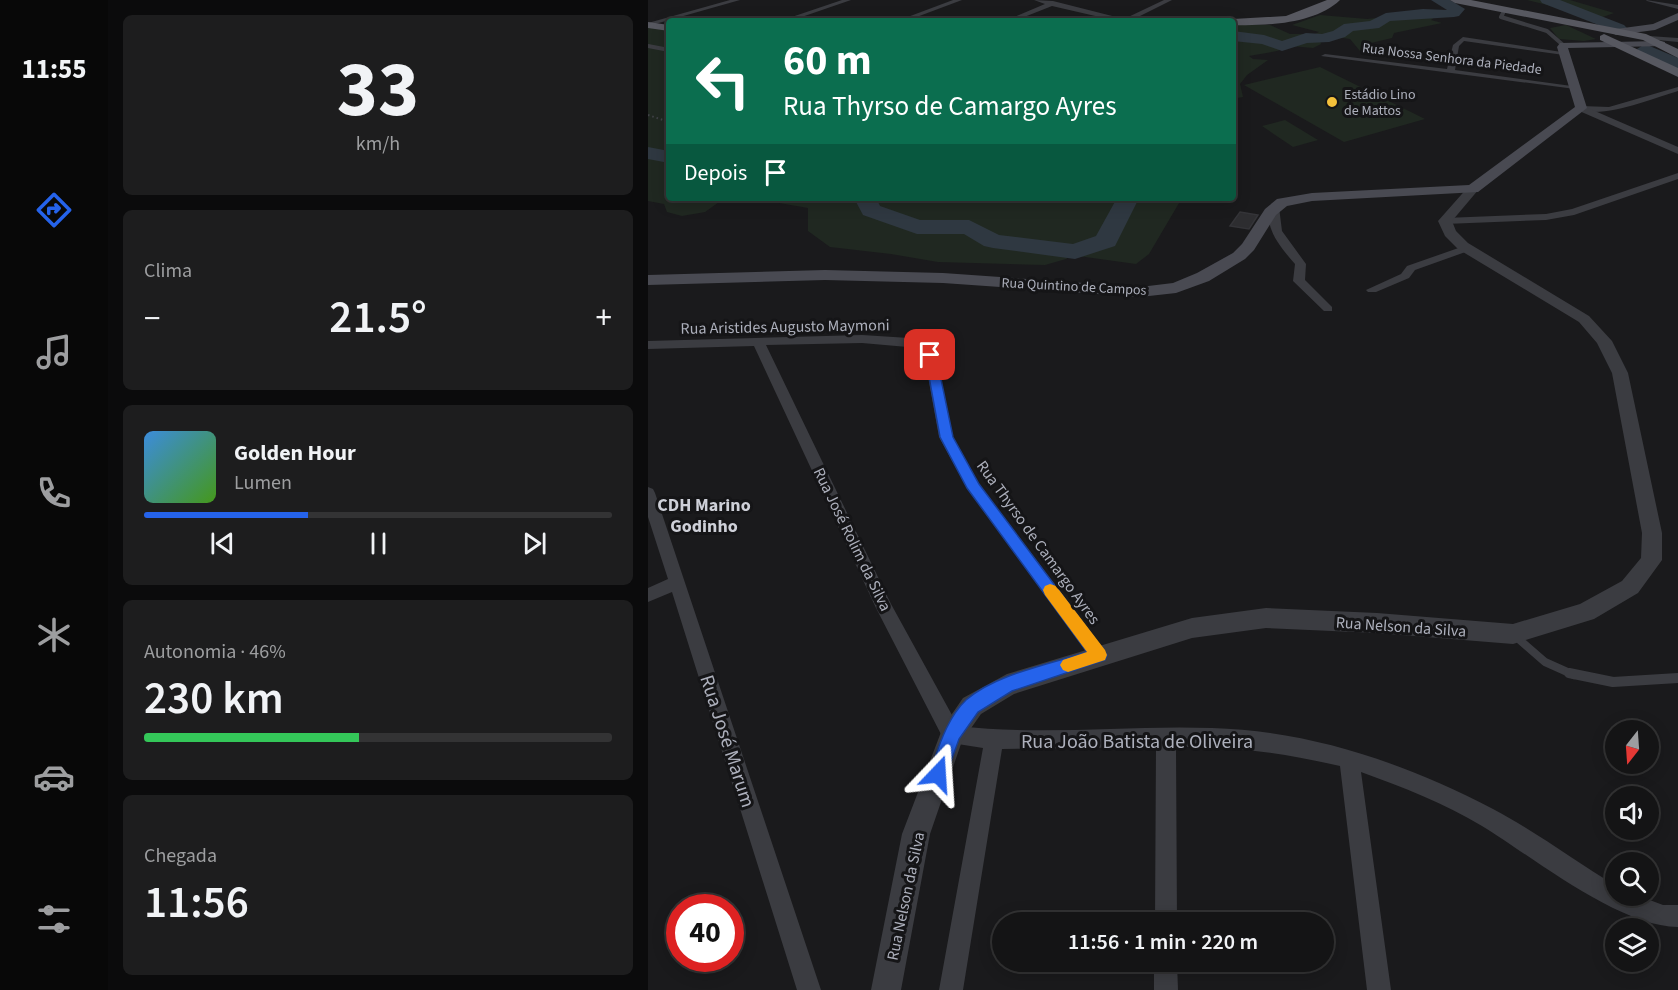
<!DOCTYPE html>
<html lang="pt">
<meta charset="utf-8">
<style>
:root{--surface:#141415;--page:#1d1d1e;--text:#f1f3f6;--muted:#9d9ea0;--line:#333334;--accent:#2563eb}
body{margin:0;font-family:"Source Sans 3",sans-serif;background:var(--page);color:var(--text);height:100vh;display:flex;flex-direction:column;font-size:22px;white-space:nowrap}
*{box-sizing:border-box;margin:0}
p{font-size:20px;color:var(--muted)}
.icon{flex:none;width:33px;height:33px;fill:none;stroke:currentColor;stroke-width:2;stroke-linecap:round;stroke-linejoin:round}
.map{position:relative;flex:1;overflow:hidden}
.drawer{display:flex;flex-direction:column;gap:15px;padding:15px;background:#0b0b0c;width:540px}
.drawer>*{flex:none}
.top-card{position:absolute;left:18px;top:18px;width:570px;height:183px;border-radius:6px;box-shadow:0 3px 15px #0003,0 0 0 2px var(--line);background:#0b6e4f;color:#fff;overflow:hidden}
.needle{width:39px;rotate:197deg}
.tools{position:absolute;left:957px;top:720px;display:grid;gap:12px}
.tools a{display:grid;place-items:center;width:54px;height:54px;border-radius:50%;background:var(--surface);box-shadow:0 3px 15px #0003,0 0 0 2px var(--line);font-size:30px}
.speed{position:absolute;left:18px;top:894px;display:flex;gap:12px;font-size:30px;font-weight:700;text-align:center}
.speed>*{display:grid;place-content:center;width:78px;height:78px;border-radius:50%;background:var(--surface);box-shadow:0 3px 15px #0003,0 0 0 2px var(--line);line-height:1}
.speed .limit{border:9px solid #d22;background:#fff;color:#111}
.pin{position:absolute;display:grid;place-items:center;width:51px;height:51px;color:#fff;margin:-26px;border-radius:12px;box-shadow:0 3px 9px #0006}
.me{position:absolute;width:66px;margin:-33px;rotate:20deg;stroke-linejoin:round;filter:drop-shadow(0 0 4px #0008)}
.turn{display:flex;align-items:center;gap:21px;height:126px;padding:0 18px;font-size:27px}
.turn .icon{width:78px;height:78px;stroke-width:2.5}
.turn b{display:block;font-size:42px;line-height:51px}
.then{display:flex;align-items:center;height:57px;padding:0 18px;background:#0003;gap:12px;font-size:22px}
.big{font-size:45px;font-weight:600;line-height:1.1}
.drawer .tile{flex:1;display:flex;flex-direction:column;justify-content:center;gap:9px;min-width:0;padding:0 21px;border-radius:9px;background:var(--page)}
.drawer .dial{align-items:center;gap:0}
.dial b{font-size:78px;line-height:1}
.song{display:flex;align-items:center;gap:18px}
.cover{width:72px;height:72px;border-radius:9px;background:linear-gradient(135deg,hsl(210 70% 55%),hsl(100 70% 35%))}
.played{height:6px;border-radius:3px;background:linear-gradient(90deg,var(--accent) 35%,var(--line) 35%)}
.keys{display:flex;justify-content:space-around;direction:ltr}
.heat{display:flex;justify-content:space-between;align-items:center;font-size:33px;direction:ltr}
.charge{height:9px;border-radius:4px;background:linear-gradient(90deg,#34c759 46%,var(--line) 0)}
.trip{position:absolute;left:344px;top:912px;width:342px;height:60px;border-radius:30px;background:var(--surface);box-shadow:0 3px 15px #0003,0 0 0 2px var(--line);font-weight:600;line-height:60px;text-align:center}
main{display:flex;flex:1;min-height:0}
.tab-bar{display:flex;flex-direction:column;width:108px;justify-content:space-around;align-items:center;background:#080808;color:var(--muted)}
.tab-bar .icon{width:42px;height:42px}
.tab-bar .current{color:var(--accent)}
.tab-bar b{font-size:27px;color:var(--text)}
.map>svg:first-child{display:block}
.green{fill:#202821}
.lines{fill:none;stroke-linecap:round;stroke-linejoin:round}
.river{fill:#2f3841;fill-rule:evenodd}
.building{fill:#2d2d30;stroke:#343438;stroke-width:1.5}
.path{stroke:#414348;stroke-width:2;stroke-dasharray:1.5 3;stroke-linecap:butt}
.service-far2{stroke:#3b3c41;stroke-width:4}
.service-far1{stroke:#3b3c41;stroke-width:8}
.service{stroke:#3b3c41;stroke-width:10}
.minor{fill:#3b3c41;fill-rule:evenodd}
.tertiary{fill:#3b3c41;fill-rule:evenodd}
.secondary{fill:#494a52;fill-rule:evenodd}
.primary{fill:#575860;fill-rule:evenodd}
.route{fill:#2563eb;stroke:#184099;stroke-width:1.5}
.slow{fill:#f59e0b}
.poi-dot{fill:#f4c13b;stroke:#151517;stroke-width:2}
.labels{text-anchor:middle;stroke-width:6;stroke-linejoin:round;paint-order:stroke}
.far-street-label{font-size:14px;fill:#adb0bc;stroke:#151517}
.far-poi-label{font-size:14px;fill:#adb0bc;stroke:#151517;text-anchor:start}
.street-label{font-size:16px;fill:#adb0bc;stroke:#151517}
.neighbourhood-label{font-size:18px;font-weight:bold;fill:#ced0d8;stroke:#151517}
.near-street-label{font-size:20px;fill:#adb0bc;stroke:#151517}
</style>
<main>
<nav class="tab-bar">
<b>11:55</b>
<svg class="icon current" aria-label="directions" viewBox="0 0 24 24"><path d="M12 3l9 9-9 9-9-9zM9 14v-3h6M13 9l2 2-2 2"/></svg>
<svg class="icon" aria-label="music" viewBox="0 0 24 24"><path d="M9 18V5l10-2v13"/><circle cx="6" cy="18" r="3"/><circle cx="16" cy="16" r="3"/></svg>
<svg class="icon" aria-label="phone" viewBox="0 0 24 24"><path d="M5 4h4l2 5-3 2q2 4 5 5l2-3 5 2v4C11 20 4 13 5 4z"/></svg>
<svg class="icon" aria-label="climate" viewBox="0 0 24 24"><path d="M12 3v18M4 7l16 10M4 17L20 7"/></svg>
<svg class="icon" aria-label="car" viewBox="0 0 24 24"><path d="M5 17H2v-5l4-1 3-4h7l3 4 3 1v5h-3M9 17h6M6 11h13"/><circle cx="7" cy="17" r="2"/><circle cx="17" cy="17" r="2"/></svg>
<svg class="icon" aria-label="filters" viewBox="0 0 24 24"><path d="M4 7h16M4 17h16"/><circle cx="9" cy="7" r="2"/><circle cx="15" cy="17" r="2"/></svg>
</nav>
<section class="drawer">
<div class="tile dial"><b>33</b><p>km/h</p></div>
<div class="tile"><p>Clima</p>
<div class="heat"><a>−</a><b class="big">21.5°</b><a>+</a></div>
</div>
<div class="tile">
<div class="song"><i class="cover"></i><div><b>Golden Hour</b><p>Lumen</p></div></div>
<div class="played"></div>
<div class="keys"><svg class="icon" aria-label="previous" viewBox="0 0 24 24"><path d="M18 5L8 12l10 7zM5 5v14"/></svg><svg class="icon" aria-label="pause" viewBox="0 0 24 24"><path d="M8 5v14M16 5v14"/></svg><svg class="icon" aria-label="next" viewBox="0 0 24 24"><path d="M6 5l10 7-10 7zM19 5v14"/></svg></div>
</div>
<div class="tile"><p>Autonomia · 46%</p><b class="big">230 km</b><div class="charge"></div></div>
<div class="tile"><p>Chegada</p><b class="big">11:56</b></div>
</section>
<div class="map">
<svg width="1030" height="990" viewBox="0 0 1030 990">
<rect width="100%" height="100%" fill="#1a1a1c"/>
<g class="green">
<path d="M 879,0 L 922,0 L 966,13 L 952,18 Z"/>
<path d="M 781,12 L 788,16 L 783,20 L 794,23 L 746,33 L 744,38 L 719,44 L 712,51 L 702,39 L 689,37 L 672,39 L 673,44 L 665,48 L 643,46 L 629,51 L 601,56 L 605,59 L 620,60 L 599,75 L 592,84 L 595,97 L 589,98 L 585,104 L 585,24 L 622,25 L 642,34 L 667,34 L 671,32 L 644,25 L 672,15 L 719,19 Z"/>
<path d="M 918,25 L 948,39 L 936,41 L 911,39 L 902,28 Z"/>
<path d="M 0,26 L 21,30 L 21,198 L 534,198 L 501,254 L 488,264 L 423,255 L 418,259 L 397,265 L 290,262 L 243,254 L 182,247 L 160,231 L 160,208 L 103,198 L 71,202 L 57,212 L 34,216 L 19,212 L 16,204 L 0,201 Z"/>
<path d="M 672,67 L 777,119 L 696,142 L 596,85 Z"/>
<path d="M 637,120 L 670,140 L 645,147 L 614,126 Z"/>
</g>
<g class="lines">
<g class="river">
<path d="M 783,0 L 802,0 L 817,9 L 811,16 L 806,17 L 742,21 L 731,28 L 705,31 L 697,37 L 681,42 L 659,43 L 634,51 L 614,44 L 585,41 L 585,31 L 616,35 L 634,41 L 658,33 L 674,34 L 685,31 L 696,24 L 722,21 L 738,13 L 775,9 L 799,10 Z"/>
<path d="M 892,0 L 912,0 L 976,25 L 979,28 L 971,33 L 966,31 L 894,3 Z"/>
<path d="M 997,44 L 1030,58 L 1030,69 L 991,52 L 989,49 Z"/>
<path d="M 0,147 L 21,151 L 21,163 L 0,159 Z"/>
<path d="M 206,198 L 228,198 L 232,206 L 272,220 L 321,220 L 351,235 L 425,244 L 448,236 L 469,198 L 491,198 L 467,246 L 427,259 L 345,248 L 336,246 L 316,234 L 269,234 L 215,215 Z"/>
</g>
</g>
<path class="building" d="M 592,212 L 610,215 L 601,229 L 582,226 Z"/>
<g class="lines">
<path class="path" d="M 0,115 L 21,122"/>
<g class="service-far2">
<path d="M 857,9 L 853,17 L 899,31 L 915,45"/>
<path d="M 0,46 L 21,50"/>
</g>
<path class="service-far1" d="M 866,635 L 897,662 L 926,675"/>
<path class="service" d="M 921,673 L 965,682 L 1030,678"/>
<g class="minor">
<path d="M 82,0 L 92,0 L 0,26 L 0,23 Z"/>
<path d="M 194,0 L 203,0 L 142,21 L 132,21 Z"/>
<path d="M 305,0 L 314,0 L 258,21 L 249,21 Z"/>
<path d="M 386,0 L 405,1 L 476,19 L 516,0 L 524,0 L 482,21 L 469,21 L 404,6 L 366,21 L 357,21 L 397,4 Z"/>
<path d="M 998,0 L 1030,5 L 1030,9 L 999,1 Z"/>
<path d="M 1001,36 L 1030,38 L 1030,42 L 999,39 Z"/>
<path d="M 815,37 L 920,53 L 916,55 L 816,41 L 811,46 L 807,70 L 931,87 L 927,89 L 673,56 L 677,54 L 799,69 L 805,45 Z"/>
<path d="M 1030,87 L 1030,91 C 1006,98 950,121 929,108 L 933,106 L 961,107 Z"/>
<path d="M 1030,173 L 1030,179 L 926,215 L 898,220 L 797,224 L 792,221 L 797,218 L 898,214 L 924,209 Z"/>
<path d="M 623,205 L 631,207 L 634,231 L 658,264 L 657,280 L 684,307 L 684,311 L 676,311 L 645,281 L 647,264 C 634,249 614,227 623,205 Z"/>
<path d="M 819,245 L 824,248 L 823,250 L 767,270 L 761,278 L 728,292 L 720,292 L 718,290 L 753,274 L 759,266 Z"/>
<path d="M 214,335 L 261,338 L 279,342 L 288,355 L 305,437 L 331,484 L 460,655 L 457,661 L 451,663 L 445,661 L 319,488 L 291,437 L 276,355 L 271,348 L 214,343 L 118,345 L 243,604 L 310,726 C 394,736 479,725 564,728 C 663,731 757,763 845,809 C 887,831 927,861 968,886 L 968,896 L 991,896 L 1015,905 L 1030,905 L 1030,927 C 971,927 885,857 834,826 C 796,803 754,787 713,772 L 743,990 L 719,990 L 692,766 C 635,753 586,746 528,747 L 529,922 L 507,922 L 508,747 L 354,749 L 315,990 L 291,990 L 335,748 L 297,742 L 228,608 L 106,346 L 0,349 L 0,341 Z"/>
<path d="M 0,487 L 5,489 L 7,493 L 173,990 L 149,990 L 24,592 L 0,602 L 0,588 L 20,579 L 0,517 Z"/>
<path d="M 506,962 L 529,962 L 530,990 L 506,990 Z"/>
</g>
<g class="tertiary">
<path d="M 933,105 L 1030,147 L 1030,154 L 929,110 L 928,108 Z"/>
<path d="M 825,185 L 831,189 L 804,221 L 808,231 L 820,243 L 941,316 L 964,341 L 980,373 L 1014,533 L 1014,560 L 990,593 L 946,619 L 865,644 L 729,633 L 618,628 L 544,638 L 366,694 L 333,714 L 314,741 L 282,834 L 253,990 L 223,990 L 254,834 L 295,727 L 315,698 L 359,674 L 544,618 L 618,608 L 729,613 L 865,624 L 932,604 L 974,581 L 993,558 L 994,533 L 964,373 L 949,343 L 931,322 L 810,249 L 797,236 L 790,221 L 821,186 Z"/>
</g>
<g class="secondary">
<path d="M 1030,13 L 1030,20 L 1007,30 L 968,35 L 963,32 L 968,29 L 1005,24 Z"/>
<path d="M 1013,41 L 1017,42 L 1017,46 L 920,48 L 939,108 L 830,192 L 664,201 L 639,206 L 628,215 L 606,250 L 597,259 L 561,281 L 528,293 L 492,297 L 295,283 L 177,280 L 0,285 L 0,275 L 177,270 L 295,273 L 492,287 L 525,283 L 549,273 L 585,253 L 594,244 L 617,209 L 629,199 L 664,193 L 821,185 L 927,107 L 909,47 L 912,43 Z"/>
</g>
<g class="primary">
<path d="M 679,0 L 692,0 C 667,24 618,26 585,25 L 585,21 L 580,21 L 585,19 L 638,16 Z"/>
<path d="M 802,0 L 823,0 L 998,34 L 1030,49 L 1030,58 L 995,40 L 807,3 Z"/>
<path d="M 476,18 L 545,18 L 551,21 L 470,21 Z"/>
<path d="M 0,22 L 21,25 L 21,31 L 0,28 Z"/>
<path d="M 956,34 L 1030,68 L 1030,77 L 952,40 L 952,36 Z"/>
</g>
</g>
<path class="route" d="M 282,351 L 288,355 L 305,437 L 331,484 L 459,655 L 457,660 L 364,691 L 330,712 L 311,739 L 296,781 L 290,783 L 283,781 L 281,774 C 290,750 298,719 318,700 C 348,674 402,664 439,652 L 319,488 L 292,437 L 277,355 Z"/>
<path class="slow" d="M 402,584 L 408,586 L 457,650 L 459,655 L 457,660 L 420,672 L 415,670 L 412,665 L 415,660 L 439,652 L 397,595 L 395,590 L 397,586 Z"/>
<circle class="poi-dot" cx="684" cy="102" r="6"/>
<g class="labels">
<g class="far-street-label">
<text transform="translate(804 58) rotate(7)" y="5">Rua Nossa Senhora da Piedade</text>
<text transform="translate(426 286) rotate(3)" y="5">Rua Quintino de Campos</text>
</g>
<g class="far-poi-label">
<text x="696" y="99">Estádio Lino<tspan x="696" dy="16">de Mattos</tspan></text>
</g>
<g class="street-label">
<text transform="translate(137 326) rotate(-1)" y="6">Rua Aristides Augusto Maymoni</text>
<text transform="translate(205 539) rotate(64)" y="6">Rua José Rolim da Silva</text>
<text transform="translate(391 542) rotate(54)" y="6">Rua Thyrso de Camargo Ayres</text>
<text transform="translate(753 626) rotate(4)" y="6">Rua Nelson da Silva</text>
<text transform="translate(257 896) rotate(-78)" y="6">Rua Nelson da Silva</text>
</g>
<g class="neighbourhood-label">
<text x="56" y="511">CDH Marino<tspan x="56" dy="21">Godinho</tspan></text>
</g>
<g class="near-street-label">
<text transform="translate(80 741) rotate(72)" y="7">Rua José Marum</text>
<text x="489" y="748">Rua João Batista de Oliveira</text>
</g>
</g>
</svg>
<div class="tools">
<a><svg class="needle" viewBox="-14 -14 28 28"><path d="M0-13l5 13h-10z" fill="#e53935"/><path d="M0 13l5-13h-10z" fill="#9d9ea0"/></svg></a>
<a><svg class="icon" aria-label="sound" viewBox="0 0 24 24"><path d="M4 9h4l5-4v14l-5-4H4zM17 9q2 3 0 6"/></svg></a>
<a><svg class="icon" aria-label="search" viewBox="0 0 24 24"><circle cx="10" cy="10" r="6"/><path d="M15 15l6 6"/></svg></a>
<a><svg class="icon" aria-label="layers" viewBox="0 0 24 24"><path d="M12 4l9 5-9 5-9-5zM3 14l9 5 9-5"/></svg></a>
</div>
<div class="speed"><div class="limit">40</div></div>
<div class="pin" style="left:282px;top:355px;background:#d93025"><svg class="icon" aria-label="arrive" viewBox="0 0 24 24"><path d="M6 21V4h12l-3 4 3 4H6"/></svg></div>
<svg class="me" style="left:290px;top:774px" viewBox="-20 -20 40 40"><path d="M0-17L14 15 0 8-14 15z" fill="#2563eb" stroke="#fff" stroke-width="4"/></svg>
<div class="trip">11:56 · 1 min · 220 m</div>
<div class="top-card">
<div class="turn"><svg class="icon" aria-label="left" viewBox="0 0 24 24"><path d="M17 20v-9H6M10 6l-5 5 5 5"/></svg><div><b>60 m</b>Rua Thyrso de Camargo Ayres</div></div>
<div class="then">Depois<svg class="icon" aria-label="arrive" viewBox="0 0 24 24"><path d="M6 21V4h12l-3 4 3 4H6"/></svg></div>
</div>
</div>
</main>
